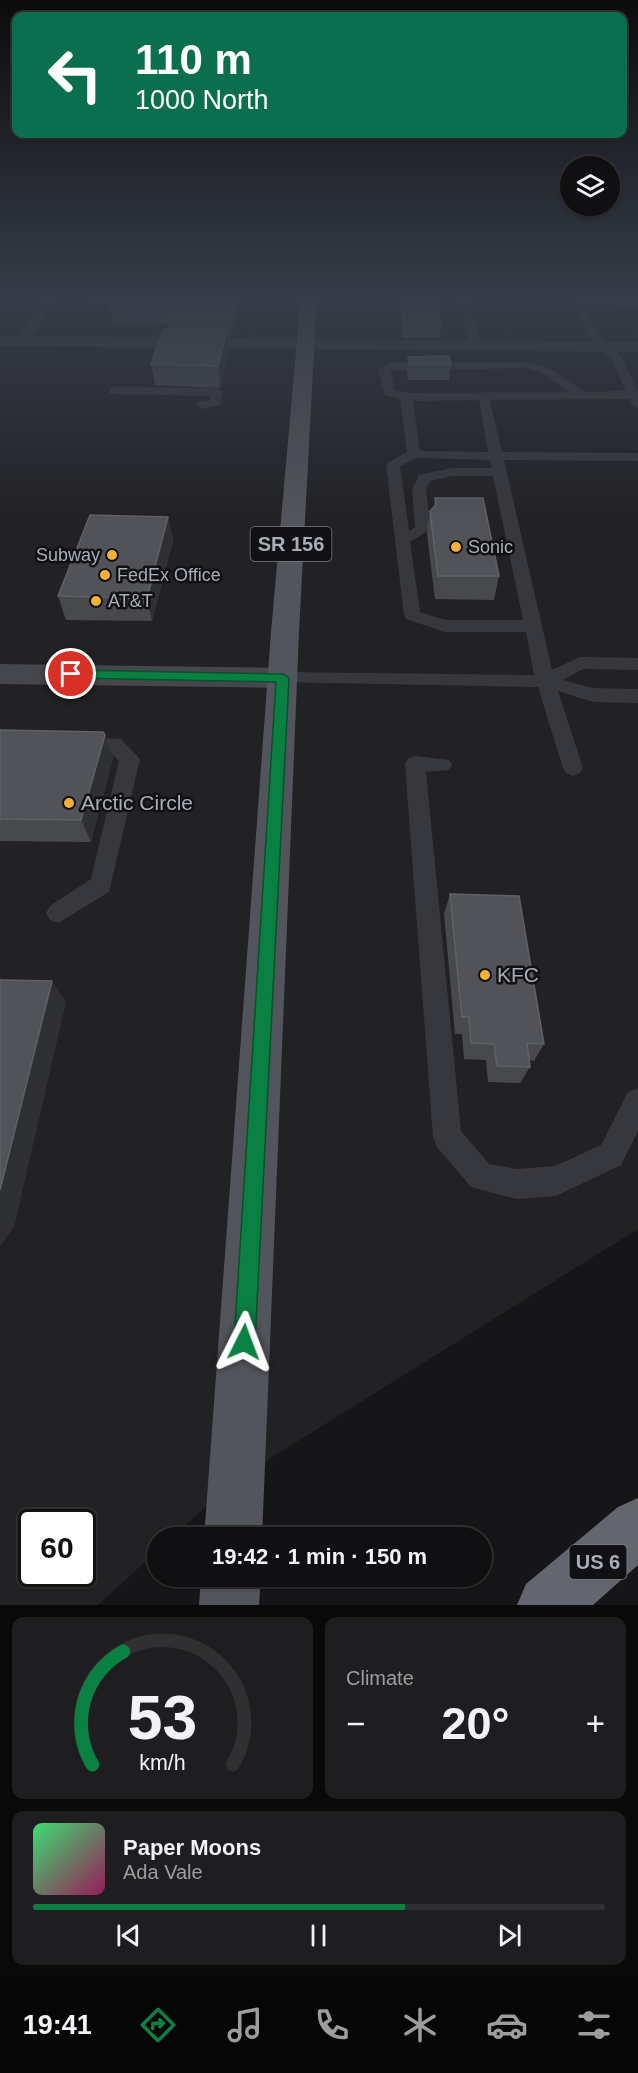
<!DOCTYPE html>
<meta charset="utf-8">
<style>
:root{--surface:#101012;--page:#1e1e20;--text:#f1f3f6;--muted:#9c9d9f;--line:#303032;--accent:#0b8043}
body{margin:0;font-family:Helvetica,sans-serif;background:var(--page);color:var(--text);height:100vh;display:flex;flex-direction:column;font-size:22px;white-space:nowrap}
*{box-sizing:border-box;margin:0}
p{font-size:20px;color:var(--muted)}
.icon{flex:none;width:33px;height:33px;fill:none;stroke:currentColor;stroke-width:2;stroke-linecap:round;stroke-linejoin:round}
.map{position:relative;height:1605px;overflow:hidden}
.panel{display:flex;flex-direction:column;gap:12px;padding:12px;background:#09090a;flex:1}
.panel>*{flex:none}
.top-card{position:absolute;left:12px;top:12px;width:615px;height:126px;border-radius:12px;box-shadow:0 2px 4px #0004,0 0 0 2px var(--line);background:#0b6e4f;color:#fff;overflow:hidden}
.tools{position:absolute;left:560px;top:156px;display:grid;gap:12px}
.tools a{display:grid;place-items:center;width:60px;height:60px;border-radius:50%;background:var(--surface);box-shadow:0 2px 4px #0004,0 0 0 2px var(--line);font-size:30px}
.speed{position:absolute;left:18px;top:1509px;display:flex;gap:12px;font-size:30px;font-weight:700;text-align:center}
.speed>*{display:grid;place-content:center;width:78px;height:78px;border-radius:50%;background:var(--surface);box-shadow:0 2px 4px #0004,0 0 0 2px var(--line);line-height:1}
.speed .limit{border:3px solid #111;border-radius:9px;background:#fff;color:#111}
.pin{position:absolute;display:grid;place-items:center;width:51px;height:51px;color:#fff;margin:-26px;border:3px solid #fff;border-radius:50%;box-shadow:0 2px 6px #0007}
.me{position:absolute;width:66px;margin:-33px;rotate:3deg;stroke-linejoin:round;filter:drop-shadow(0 0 4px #0008)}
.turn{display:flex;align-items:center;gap:21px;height:126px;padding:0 24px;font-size:27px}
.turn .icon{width:78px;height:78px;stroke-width:2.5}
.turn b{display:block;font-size:42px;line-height:51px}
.big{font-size:45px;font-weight:800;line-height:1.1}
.panel .widget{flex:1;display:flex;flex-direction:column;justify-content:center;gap:9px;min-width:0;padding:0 21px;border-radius:12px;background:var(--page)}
.panel .dial{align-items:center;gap:0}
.dial svg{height:156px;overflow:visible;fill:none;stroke:var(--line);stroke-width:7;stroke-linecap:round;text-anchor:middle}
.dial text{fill:var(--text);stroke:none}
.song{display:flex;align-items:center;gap:18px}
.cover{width:72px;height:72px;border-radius:9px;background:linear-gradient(135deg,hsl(140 70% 55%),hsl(330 70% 35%))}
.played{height:6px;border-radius:3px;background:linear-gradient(90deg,var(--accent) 65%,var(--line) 65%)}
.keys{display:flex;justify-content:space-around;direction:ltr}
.heat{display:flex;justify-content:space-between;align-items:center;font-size:33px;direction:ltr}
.panel .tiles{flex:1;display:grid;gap:12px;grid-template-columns:1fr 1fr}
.widget:last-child{grid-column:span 2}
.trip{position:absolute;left:147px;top:1527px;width:345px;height:60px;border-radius:30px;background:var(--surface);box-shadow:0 2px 4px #0004,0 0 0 2px var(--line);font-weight:800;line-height:60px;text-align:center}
.tab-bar{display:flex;height:96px;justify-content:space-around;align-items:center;background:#060607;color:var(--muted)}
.tab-bar .icon{width:42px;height:42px}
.tab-bar .selected{color:var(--accent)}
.tab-bar b{font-size:27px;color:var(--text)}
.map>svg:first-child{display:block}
.built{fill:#222225;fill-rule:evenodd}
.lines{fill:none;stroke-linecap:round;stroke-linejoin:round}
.service{fill:#37383d;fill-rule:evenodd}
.minor{fill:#37383d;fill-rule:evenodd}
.secondary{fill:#45474d;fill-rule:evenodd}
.primary{fill:#53555c;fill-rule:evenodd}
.motorway{fill:#63666e;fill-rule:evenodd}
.wall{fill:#47494d}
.shaded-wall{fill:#2f3033}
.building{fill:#525359;stroke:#5f6168;stroke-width:1.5}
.route{fill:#0b8043;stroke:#07532c;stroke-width:1.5}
.poi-dot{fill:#f2b134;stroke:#111113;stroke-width:2}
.labels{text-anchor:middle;stroke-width:5;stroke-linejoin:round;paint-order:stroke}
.far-poi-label{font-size:18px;fill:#a8adb8;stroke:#111113;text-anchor:start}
.shield{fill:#111113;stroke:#7b7e86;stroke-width:1.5}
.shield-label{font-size:20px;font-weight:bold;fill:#a8adb8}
.poi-label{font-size:21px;fill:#a8adb8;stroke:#111113;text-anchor:start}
</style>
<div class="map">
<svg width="638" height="1605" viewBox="0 0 638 1605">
<rect width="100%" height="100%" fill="#161618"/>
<path class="built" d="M 0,295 L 638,295 L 638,1229 L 237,1479 L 172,1537 L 158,1538 L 157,1551 L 98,1605 L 0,1605 ZM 32,1522 L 82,1522 L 82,1574 L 32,1574 Z"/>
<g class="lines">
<g class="service">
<path d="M 48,295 L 58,295 L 26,343 L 18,343 L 17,341 Z"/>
<path d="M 458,295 L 468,295 L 482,346 L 480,348 L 472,348 L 470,346 Z"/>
<path d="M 577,300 L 638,301 L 638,307 L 584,306 L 598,334 L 622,358 L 638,391 L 638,408 L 634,407 L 629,399 L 491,400 L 490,402 L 502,452 L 638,453 L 638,461 L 504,460 L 552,670 L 580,657 L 638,658 L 638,670 L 583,669 L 563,680 L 593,688 L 638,689 L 638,703 L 593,702 L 558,691 L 583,768 L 580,773 L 573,776 L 566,773 L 563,768 L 538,687 L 277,682 L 274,678 L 277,674 L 283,672 L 534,675 L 526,632 L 445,632 L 406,619 L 404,615 L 386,464 L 407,452 L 400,399 L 385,395 L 378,370 L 390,363 L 528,362 L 550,369 L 585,392 L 626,391 L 611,359 L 589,337 L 572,303 ZM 527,368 L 542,373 L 569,392 L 407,393 L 395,390 L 390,371 ZM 479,400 L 488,452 L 420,451 L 413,401 ZM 416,458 L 490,460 L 492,468 L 452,468 L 419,475 L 412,489 L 415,527 L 409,531 L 400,466 ZM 452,476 L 493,476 L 523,620 L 446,620 L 420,612 L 410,542 L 431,529 L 426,489 L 430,481 Z"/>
<path d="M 114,387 L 217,388 L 223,392 L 220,405 L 202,409 L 196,405 L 198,402 L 210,400 L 211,396 L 110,394 L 110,388 Z"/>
<path d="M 80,737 L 121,739 L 140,759 L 109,892 L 58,923 L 50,920 L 46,913 L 50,906 L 91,879 L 119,761 L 109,751 L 73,749 L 70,744 L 73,739 Z"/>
<path d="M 415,756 L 449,760 L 452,765 L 449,770 L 426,772 L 461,1131 L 489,1164 L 517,1169 L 555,1166 L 601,1145 L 628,1092 L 638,1088 L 638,1131 L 621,1165 L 556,1196 L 517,1199 L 471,1187 L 437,1147 L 433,1137 L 405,764 L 408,759 Z"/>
</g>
<path class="minor" d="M 0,336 L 638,342 L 638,352 L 0,346 Z"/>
<path class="secondary" d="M 0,664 L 283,668 L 293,671 L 297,678 L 293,685 L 283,688 L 0,684 Z"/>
<g class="primary">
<path d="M 301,295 L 317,295 L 299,632 L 262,1538 L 204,1538 L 271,632 Z"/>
<path d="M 201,1576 L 261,1576 L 259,1605 L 199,1605 Z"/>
</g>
<path class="motorway" d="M 638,1498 L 638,1565 L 593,1605 L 517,1605 L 526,1584 L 618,1507 Z"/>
</g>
<g class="wall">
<path d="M 90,295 L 239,295 L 239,305 L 232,336 L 228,336 L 229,350 L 220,388 L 155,385 L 151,364 L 170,329 L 169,324 L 113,323 L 110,308 L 113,303 L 91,303 Z"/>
<path d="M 398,295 L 453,295 L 437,303 L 441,323 L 440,338 L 403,338 Z"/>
<path d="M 408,357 L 451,364 L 449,380 L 408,380 L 407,373 Z"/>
<path d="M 435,498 L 499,576 L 494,600 L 435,599 L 427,534 L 430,511 L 434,507 Z"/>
<path d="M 168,517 L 173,540 L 152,621 L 66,620 L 58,596 Z"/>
<path d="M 0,730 L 105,735 L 113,758 L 91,842 L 0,841 Z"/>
<path d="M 450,894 L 544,1044 L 534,1061 L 529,1060 L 530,1067 L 520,1083 L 488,1082 L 486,1060 L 464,1059 L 462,1034 L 455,1034 L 444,914 Z"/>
</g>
<g class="shaded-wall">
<path d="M 0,295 L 7,296 L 0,305 Z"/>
<path d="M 237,295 L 239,295 L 239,305 L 232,336 L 231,320 Z"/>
<path d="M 434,295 L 453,295 L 433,305 Z"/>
<path d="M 227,330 L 229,350 L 220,388 L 218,366 Z"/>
<path d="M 168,517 L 173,540 L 152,621 L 147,598 Z"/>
<path d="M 105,735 L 113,758 L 91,842 L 81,820 Z"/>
<path d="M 52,981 L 66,1002 L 14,1227 L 0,1246 L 0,1190 Z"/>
</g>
<g class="building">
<path d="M 117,295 L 237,295 L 231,320 L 168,320 L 172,308 L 110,308 Z"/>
<path d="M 401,295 L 435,295 L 441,323 L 404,322 Z"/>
<path d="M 163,329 L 227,330 L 218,366 L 151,364 Z"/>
<path d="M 449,356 L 451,364 L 409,364 L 408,357 Z"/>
<path d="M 435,498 L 483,498 L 499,576 L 438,576 L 430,511 L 436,505 Z"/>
<path d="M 90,515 L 168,517 L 147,598 L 58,596 Z"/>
<path d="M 0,730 L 103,732 L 105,735 L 81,820 L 0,819 Z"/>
<path d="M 450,894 L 519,896 L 544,1044 L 527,1043 L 530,1067 L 497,1066 L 494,1044 L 471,1043 L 469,1017 L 462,1017 Z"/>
<path d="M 0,980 L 52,981 L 0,1190 Z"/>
</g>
<linearGradient id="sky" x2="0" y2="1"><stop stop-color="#0c0c0d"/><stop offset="0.57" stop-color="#363c48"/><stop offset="1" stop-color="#363c48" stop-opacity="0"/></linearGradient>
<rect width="638" height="520" fill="url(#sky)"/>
<path class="route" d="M 71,670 L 283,674 L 289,678 L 255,1342 L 252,1349 L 244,1353 L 237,1349 L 234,1342 L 276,682 L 71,678 L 65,674 Z"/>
<g class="poi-dot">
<circle cx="456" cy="547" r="6"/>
<circle cx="112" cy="555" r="6"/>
<circle cx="105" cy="575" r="6"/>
<circle cx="96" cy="601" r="6"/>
<circle cx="69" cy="803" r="6"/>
<circle cx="485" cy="975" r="6"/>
</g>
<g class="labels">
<g class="far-poi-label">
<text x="468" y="553">Sonic</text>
<text x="100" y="561" text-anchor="end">Subway</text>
<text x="117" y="581">FedEx Office</text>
<text x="108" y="607">AT&amp;T</text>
</g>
<g class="shield">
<rect x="250.5" y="527" width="81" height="34" rx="4.5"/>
<rect x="569.5" y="1545" width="57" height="34" rx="4.5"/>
</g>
<g class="shield-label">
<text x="291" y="551">SR 156</text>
<text x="598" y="1569">US 6</text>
</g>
<g class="poi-label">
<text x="81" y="810">Arctic Circle</text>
<text x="497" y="982">KFC</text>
</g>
</g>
</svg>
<div class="tools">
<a><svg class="icon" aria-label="layers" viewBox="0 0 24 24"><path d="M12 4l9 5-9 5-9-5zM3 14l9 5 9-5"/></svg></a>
</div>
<div class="speed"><div class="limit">60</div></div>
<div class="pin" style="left:71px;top:674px;background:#d93025"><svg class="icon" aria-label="arrive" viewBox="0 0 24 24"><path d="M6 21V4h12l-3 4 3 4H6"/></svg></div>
<svg class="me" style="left:244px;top:1342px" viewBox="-20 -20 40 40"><path d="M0-17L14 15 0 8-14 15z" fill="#0b8043" stroke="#fff" stroke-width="4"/></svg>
<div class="trip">19:42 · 1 min · 150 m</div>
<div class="top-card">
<div class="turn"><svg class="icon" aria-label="left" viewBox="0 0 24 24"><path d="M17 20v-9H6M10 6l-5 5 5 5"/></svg><div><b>110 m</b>1000 North</div></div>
</div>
</div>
<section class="panel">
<div class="tiles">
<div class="widget dial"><svg viewBox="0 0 100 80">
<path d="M14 69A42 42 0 1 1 86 69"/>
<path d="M14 69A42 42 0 0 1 30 11" stroke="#0b8043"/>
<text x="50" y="56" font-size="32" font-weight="700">53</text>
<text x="50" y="72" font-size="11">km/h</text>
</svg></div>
<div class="widget"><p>Climate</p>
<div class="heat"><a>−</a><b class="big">20°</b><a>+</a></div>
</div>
<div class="widget">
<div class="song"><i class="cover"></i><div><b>Paper Moons</b><p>Ada Vale</p></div></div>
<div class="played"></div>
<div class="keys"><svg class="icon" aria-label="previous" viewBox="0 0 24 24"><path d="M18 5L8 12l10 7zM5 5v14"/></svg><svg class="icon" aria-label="pause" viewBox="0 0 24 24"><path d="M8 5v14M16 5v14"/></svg><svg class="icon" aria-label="next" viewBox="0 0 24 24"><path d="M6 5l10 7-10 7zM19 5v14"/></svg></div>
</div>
</div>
</section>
<nav class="tab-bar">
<b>19:41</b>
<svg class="icon selected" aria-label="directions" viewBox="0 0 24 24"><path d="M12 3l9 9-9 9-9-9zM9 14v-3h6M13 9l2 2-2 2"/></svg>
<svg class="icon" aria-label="music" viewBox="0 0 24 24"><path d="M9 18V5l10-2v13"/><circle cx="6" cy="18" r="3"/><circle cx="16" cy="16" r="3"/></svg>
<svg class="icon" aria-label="phone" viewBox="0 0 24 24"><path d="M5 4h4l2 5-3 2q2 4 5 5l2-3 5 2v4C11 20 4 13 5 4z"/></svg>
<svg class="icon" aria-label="climate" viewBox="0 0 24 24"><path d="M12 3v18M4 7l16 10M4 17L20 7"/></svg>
<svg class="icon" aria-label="car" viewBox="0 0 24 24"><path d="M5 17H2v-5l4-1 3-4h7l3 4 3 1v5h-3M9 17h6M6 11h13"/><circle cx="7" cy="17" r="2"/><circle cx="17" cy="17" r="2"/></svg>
<svg class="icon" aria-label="filters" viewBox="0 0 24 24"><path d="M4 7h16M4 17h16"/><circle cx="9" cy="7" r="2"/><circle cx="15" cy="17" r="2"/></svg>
</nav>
